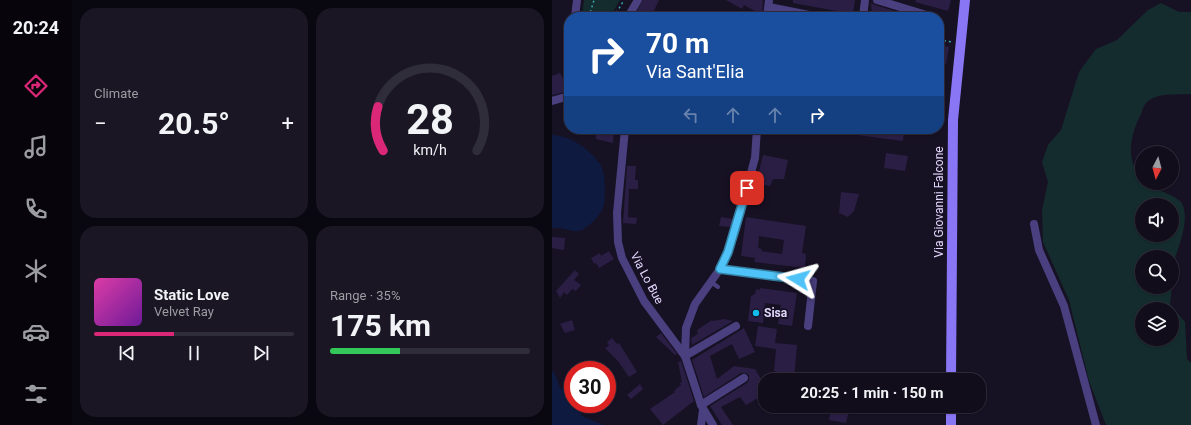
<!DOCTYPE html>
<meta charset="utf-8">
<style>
:root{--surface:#110d1b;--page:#1a1624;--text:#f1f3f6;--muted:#9c9ca3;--line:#302d3a;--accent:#db2777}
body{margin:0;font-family:Roboto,sans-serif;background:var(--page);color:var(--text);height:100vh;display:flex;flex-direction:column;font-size:15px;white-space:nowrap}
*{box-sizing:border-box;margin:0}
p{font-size:13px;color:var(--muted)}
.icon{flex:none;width:22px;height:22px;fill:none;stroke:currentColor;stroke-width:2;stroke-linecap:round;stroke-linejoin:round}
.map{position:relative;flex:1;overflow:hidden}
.sheet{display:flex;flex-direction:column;gap:8px;padding:8px;background:#09070f;width:480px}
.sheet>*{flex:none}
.hud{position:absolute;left:12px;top:12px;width:380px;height:122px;border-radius:16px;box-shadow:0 1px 3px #0004,0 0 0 1px var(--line);background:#1a4fa0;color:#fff;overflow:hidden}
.needle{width:26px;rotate:186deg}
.buttons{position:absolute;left:583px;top:146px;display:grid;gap:8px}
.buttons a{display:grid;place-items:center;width:44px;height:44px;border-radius:50%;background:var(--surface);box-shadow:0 1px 3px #0004,0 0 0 1px var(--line);font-size:20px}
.speed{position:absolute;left:12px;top:361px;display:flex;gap:8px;font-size:20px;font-weight:700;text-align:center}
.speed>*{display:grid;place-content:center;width:52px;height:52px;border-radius:50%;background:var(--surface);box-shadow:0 1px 3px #0004,0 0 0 1px var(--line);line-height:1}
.speed .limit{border:6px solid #d22;background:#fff;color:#111}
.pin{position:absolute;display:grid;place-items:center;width:34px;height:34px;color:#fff;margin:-17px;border-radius:8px;box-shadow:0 2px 6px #0006}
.me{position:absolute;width:44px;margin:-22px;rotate:278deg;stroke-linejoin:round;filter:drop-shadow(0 0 3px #0008)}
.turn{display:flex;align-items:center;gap:14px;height:84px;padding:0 16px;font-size:18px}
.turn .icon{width:52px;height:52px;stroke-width:2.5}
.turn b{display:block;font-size:28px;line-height:34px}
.lanes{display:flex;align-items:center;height:38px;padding:0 16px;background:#0003;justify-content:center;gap:20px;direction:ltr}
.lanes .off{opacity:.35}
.big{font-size:30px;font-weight:700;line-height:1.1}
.sheet .tile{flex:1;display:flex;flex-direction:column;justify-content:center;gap:6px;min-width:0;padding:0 14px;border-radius:16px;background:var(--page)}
.sheet .dial{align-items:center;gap:0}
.dial svg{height:104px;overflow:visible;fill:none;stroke:var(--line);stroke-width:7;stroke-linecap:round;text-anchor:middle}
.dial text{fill:var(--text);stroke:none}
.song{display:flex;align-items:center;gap:12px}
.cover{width:48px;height:48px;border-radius:6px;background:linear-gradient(135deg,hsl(320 70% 55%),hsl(280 70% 35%))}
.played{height:4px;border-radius:2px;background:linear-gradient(90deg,var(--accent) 40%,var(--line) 40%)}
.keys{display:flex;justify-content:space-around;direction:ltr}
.heat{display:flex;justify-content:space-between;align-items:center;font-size:22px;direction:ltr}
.charge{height:6px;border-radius:3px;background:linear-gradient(90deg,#34c759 35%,var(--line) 0)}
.sheet .tiles{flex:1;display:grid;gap:8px;grid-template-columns:repeat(2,1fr)}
.trip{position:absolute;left:206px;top:373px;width:228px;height:40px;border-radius:16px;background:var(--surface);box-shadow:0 1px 3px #0004,0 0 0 1px var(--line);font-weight:700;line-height:40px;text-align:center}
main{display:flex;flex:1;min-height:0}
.menu{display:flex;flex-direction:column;width:72px;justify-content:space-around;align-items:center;background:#07050b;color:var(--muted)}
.menu .icon{width:28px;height:28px}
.menu .on{color:var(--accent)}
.menu b{font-size:18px;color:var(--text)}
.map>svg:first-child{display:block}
.green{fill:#142c2e;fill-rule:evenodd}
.water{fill:#0e1a40}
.building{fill:#2b1e44;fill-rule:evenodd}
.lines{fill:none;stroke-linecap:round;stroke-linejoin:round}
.path{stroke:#39a7ae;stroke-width:1.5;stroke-dasharray:2 3;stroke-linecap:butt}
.lane{stroke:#4a4080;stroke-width:4}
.street{stroke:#4a4080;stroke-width:8}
.secondary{stroke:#8976f4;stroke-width:10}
.route-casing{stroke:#337fa1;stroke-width:10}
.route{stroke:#4fc3f7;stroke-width:7}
.poi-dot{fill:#13bcec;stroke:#171124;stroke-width:1.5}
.labels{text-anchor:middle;stroke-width:4;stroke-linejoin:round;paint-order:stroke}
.street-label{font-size:12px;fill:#e0d7fc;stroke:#171124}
.poi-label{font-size:12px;font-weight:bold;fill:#e0d7fc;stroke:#171124;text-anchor:start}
</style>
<main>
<nav class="menu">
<b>20:24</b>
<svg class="icon on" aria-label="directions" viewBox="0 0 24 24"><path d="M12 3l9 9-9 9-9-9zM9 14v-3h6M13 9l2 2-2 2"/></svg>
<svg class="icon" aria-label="music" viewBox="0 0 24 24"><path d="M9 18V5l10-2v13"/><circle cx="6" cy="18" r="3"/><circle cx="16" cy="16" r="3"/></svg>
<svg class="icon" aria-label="phone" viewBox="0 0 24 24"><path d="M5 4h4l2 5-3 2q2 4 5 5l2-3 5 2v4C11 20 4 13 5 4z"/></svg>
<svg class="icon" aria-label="climate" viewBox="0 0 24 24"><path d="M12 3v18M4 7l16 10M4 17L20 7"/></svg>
<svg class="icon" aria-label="car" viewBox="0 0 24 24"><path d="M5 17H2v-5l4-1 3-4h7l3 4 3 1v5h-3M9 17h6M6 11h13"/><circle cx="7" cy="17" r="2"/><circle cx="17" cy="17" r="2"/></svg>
<svg class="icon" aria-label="filters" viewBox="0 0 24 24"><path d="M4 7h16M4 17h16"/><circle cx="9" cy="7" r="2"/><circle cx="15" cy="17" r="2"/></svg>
</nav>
<section class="sheet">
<div class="tiles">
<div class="tile"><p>Climate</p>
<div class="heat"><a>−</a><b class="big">20.5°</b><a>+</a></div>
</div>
<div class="tile dial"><svg viewBox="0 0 100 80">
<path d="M14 69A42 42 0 1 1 86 69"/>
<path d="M14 69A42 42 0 0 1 10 35" stroke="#db2777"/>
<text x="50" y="56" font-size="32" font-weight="700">28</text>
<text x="50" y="72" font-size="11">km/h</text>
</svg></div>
<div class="tile">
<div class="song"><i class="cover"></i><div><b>Static Love</b><p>Velvet Ray</p></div></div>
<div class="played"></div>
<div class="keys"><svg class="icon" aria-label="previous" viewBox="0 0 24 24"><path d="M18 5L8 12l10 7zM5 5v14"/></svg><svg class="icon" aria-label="pause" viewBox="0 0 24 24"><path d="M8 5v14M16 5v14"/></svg><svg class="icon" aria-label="next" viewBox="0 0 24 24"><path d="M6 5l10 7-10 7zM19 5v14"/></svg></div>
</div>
<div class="tile"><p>Range · 35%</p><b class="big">175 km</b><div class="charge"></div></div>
</div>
</section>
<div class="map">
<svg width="639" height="425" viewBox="0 0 639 425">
<rect width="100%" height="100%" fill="#171124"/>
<g class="green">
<path d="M 32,0 L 68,0 L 58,17 L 30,17 Z"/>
<path d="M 609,3 L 627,12 L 639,12 L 639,94 C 625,95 605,92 594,103 C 592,105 590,111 589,114 C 579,133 572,161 590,177 L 590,183 L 596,183 C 605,191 621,194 629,202 C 639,216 627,246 622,261 C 620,268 621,276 620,283 L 620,257 L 590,257 L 590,287 L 620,287 L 618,304 L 633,322 L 635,359 L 639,363 L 639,425 L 554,425 L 537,381 L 517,300 L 491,242 L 490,210 L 496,182 L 490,162 L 496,145 L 509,130 L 527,72 L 544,49 L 565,40 L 596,10 ZM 590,205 L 620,205 L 620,235 L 590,235 ZM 590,309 L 620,309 L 620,339 L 590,339 Z"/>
</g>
<g class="water">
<path d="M 0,135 C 17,135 38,149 48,164 C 54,172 54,199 51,208 C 47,217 37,226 30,230 C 22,234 10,226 0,228 Z"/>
<path d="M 0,370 L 4,376 L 8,388 C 15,391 21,395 21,404 L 26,405 L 30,416 L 52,425 L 0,425 Z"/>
</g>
<g class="building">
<path d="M 91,0 L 107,0 L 99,17 L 82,17 Z"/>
<path d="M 174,0 L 210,0 L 211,1 L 210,15 L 192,5 L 190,9 Z"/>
<path d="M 241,0 L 303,0 L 301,14 L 241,3 Z"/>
<path d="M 364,0 L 399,0 L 396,11 L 363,2 Z"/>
<path d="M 319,3 L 323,5 L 362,17 L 320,17 Z"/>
<path d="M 387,45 L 397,47 L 394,64 L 387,63 Z"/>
<path d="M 8,73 L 14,84 L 17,83 L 17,91 L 0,95 L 0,76 Z"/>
<path d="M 44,129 L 62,129 L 61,143 L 44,139 Z"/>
<path d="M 290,129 L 352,129 L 351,141 L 290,133 Z"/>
<path d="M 334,153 L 356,156 L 353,171 L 332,168 Z"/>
<path d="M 211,155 L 236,160 L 232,179 L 221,179 L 218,186 L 204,184 Z"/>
<path d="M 75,166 L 84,166 L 83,180 L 86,180 L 86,189 L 77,189 L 76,217 L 85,218 L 84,224 L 71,223 Z"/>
<path d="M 289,192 L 307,194 L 302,211 L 296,217 L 287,213 Z"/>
<path d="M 169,217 L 181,219 L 179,227 L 167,226 Z"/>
<path d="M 194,217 L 254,226 L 250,253 L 254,254 L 253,268 L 202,262 L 203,258 L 189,256 ZM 207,236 L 232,240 L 230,254 L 209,251 L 210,249 L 206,248 Z"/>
<path d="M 0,237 L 13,238 L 12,250 L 0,248 Z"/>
<path d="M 57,251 L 62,259 L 47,268 L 44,263 L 42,264 L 39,258 L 48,253 L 49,256 Z"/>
<path d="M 23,270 L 27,274 L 22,280 L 29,285 L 24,291 L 20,289 L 15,295 L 12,292 L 8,298 L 4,291 Z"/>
<path d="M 208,288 L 245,293 L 240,326 L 226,324 L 229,305 L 213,303 L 211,323 L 196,321 L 199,296 L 203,294 L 204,289 L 208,290 Z"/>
<path d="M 172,319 L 181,321 L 140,345 L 139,338 L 146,334 L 145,330 L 160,320 L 161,321 Z"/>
<path d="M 20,320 L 23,330 L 13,333 L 8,324 Z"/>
<path d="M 206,326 L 225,329 L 223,343 L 245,345 L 242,380 L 226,380 L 226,372 L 222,371 L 224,349 L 203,346 Z"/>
<path d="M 192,328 L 203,352 L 187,359 L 180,344 L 158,356 L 165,379 L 182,366 L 203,369 L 213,386 L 213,394 L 194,405 L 188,397 L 169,407 L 181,425 L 170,425 L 158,406 L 195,383 L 197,380 L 197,375 L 194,373 L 189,373 L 152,397 L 140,360 Z"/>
<path d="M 109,333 L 125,354 L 123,355 L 104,337 Z"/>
<path d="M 60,338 L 65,344 L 67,343 L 85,372 L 77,377 L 66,361 L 53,348 L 57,346 L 55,342 Z"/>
<path d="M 129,361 L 142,401 L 111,425 L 98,409 L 123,392 L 122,391 L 129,385 L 128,383 L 130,382 L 126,362 Z"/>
<path d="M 88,384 L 91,389 L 79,399 L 75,395 Z"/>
<path d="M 282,407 L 297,410 L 294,423 L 277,420 L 279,409 Z"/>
</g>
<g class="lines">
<g class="path">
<path d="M 37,17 L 42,0"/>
<path d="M 62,17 L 72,0"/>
<path d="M 387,40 L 400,42"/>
</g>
<path class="lane" d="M 159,282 L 166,287"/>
<g class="street">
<path d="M 325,0 L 381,17"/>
<path d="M 217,7 L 267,17"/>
<path d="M 23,17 L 25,0"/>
<path d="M 76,17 L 86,0"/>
<path d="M 215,17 L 217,0"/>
<path d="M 311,17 L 313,0"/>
<path d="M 0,101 L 17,96"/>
<path d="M 73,129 L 65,213 L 66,242 L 70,258 L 92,301 L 133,356 L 149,405 L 161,425"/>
<path d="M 482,224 L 487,250 L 512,306 L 544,425"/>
<path d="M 168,269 L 261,281 L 256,326"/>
<path d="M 133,356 L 134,328 L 143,304 L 168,269 L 176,252 L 183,232 L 203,158 L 205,129"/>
<path d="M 133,356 L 184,326"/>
<path d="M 149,405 L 192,378"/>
<path d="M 149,425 L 151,410"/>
</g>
<g class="secondary">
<path d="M 399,380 L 401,120 L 413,0"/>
<path d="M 399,425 L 399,406"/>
</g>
</g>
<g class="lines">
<defs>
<path id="route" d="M 195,188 L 176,252 L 168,269 L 246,279"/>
</defs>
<use href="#route" class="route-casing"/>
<use href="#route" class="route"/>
</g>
<circle class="poi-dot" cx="204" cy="313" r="4"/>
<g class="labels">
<g class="street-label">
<text transform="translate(387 202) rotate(-90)" y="4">Via Giovanni Falcone</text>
<text transform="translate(95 278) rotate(62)" y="4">Via Lo Bue</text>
</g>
<g class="poi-label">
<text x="212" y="317">Sisa</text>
</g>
</g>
</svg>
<div class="buttons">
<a><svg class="needle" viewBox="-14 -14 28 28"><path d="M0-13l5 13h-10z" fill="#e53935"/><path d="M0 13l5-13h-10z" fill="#9c9ca3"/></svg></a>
<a><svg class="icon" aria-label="sound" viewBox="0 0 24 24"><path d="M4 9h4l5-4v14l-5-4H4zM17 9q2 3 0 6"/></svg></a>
<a><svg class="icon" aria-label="search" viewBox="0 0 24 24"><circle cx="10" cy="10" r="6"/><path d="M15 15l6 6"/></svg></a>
<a><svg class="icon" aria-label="layers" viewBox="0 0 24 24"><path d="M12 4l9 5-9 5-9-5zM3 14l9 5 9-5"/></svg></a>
</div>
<div class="speed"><div class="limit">30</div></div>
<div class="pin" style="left:195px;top:188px;background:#d93025"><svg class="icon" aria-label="arrive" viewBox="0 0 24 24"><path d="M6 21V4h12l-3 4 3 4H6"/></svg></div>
<svg class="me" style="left:246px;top:279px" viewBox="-20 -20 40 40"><path d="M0-17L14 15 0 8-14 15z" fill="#4fc3f7" stroke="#fff" stroke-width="4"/></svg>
<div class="trip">20:25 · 1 min · 150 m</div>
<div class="hud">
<div class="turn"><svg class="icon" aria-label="right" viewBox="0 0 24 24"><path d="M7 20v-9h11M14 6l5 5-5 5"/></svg><div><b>70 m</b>Via Sant'Elia</div></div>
<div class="lanes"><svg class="icon off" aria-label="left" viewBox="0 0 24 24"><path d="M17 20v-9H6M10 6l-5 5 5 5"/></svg><svg class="icon off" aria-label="ahead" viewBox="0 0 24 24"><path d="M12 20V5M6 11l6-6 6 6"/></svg><svg class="icon off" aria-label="ahead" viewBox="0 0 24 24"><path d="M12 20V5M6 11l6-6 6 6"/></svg><svg class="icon" aria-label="right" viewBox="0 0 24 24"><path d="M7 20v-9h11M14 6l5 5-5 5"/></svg></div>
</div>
</div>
</main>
